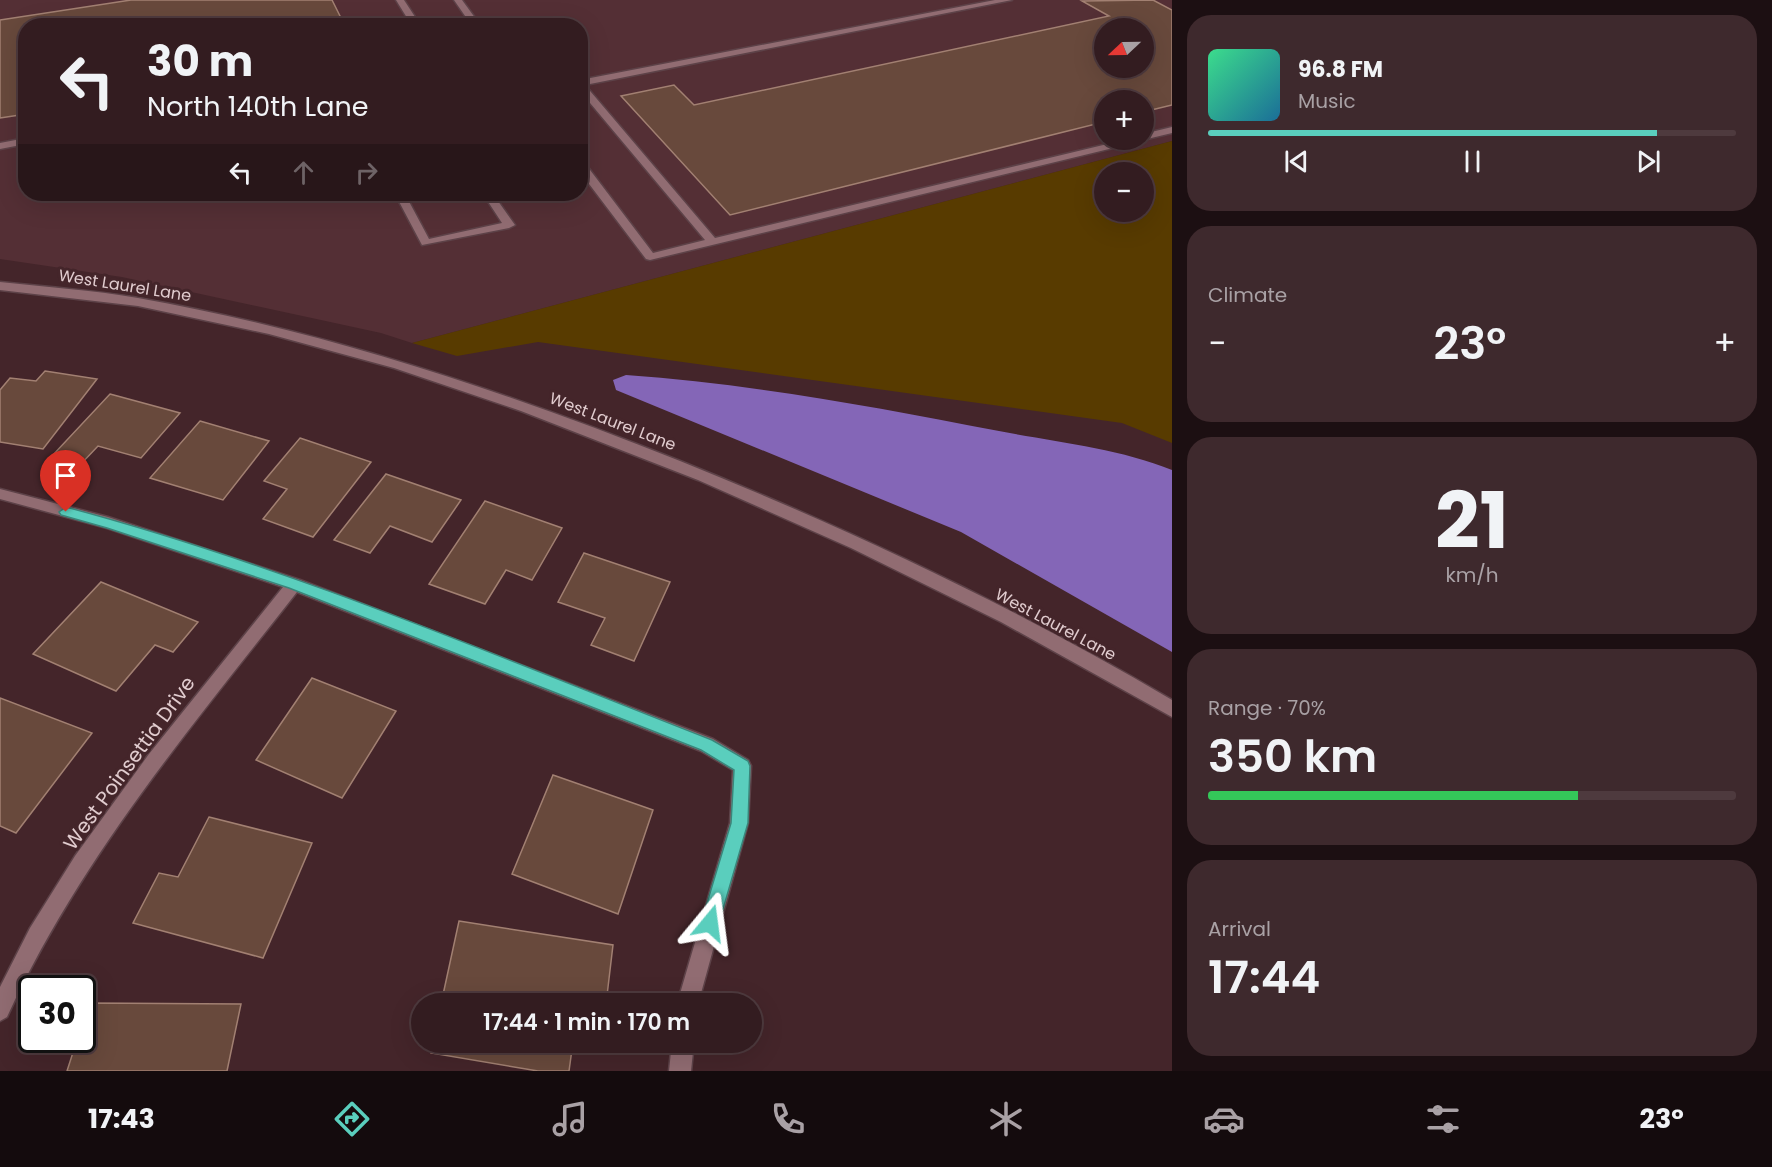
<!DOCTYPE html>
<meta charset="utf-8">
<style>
:root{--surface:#331c20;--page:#3e292d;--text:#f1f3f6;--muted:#a9a1a5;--line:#4e3a3e;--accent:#5acebd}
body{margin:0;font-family:Poppins,sans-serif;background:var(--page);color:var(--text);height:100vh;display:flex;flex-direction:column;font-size:22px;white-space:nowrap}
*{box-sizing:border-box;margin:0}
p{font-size:20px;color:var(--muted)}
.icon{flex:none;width:33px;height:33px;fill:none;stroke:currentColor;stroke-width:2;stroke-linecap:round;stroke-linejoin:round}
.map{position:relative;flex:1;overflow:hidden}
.sheet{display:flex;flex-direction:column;gap:15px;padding:15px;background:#1c0f12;width:600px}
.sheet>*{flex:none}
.banner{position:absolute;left:18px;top:18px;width:570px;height:183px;border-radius:24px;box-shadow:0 6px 24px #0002,0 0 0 2px var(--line);background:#331c20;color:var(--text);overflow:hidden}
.needle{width:39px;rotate:248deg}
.buttons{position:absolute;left:1094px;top:18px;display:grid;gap:12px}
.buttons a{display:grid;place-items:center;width:60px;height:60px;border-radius:50%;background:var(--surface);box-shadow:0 6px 24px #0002,0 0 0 2px var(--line);font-size:30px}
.speed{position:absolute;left:18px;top:975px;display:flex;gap:12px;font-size:30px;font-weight:700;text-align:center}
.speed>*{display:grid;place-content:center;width:78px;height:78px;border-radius:50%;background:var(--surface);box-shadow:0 6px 24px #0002,0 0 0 2px var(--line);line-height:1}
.speed .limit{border:3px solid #111;border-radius:9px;background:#fff;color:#111}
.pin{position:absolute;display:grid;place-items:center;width:51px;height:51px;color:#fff;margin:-62px -26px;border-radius:50% 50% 50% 0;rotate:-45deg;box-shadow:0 0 6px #0007}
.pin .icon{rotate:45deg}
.me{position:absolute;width:66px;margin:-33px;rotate:16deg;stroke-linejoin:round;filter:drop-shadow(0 0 4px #0008)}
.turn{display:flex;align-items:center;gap:21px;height:126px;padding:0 30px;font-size:27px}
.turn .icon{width:78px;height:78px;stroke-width:2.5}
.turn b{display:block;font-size:42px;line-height:51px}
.lanes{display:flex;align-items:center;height:57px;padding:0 30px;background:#0003;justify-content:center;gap:30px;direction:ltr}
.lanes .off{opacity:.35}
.big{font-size:45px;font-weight:600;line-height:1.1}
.sheet .card{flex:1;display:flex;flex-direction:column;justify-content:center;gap:9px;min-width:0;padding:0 21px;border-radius:24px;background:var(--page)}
.sheet .dial{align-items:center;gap:0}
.dial b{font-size:78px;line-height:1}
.song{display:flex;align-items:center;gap:18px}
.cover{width:72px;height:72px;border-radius:9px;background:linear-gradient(135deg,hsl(150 70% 55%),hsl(200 70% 35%))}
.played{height:6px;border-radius:3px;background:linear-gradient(90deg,var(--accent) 85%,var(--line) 85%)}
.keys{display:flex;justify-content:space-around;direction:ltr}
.heat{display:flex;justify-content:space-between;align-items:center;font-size:33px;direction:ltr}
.charge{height:9px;border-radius:4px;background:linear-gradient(90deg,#34c759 70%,var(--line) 0)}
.trip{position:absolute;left:411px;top:993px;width:351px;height:60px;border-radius:30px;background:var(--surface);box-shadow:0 6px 24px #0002,0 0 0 2px var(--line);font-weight:600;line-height:60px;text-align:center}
.menu{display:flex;height:96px;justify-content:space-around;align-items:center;background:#140b0d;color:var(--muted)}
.menu .icon{width:42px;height:42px}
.menu .current{color:var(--accent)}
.menu b{font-size:27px;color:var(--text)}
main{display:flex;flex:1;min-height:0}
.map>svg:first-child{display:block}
.built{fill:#542f35;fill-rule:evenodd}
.green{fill:#583b00;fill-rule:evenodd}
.water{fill:#8466b7}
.building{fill:#68493c;stroke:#a28072;stroke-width:1.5;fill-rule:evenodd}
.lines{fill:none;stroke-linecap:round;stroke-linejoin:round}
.lane-casing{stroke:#5d4248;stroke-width:3}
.street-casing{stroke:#5d4248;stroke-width:3}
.lane{fill:#916c72;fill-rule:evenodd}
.street{fill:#916c72;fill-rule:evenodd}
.route{fill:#5acebd;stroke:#3a867b;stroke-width:1.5}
.labels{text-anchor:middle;stroke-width:6;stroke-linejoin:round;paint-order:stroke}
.street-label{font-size:16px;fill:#e1cccf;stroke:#44252a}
.near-street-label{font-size:20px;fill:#e1cccf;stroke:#44252a}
</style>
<main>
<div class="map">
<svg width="1172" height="1071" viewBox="0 0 1172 1071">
<rect width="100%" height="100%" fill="#44252a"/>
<path class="built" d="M 0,0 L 1172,0 L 1172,141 L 412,343 L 381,333 L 122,277 L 0,259 ZM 26,26 L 580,26 L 580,194 L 26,194 ZM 1104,28 L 1143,28 L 1143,68 L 1104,68 ZM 1104,100 L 1143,100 L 1143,140 L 1104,140 Z"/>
<path class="green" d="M 1172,141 L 1172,443 L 1122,423 L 538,342 L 457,356 L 412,343 ZM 1104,172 L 1143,172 L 1143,212 L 1104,212 Z"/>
<path class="water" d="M 626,375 C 752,384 876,407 999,431 C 1056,442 1118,448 1172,470 L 1172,652 L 961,532 L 616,390 L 613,380 Z"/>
<g class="building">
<path d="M 131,0 L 332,0 L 345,26 L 26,26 L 26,114 L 0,118 L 0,20 Z"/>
<path d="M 1153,0 L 1172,10 L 1172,105 L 1143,112 L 1143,100 L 1104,100 L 1104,122 L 730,215 L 621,96 L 674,85 L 694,105 L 1109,16 L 1082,1 ZM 1104,28 L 1143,28 L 1143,68 L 1104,68 Z"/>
<path d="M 45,371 L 97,379 L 43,449 L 0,442 L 0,390 L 10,378 L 36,381 Z"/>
<path d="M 110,394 L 180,413 L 141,458 L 98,446 L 80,465 L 51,457 Z"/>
<path d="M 200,421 L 269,441 L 223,500 L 150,478 Z"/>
<path d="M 300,438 L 371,462 L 313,537 L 263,519 L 287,489 L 264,481 Z"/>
<path d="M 386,474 L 461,500 L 432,542 L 390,526 L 370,553 L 334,540 Z"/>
<path d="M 485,501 L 562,528 L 532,580 L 506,570 L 485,604 L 429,584 Z"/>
<path d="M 584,553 L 670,582 L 634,661 L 591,645 L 605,618 L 558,602 Z"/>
<path d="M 101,582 L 198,622 L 173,652 L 155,645 L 116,691 L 33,654 Z"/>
<path d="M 312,678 L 396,711 L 342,798 L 256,760 Z"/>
<path d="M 0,698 L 92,733 L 16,833 L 0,826 Z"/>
<path d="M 553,775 L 653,810 L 618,914 L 512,874 Z"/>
<path d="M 209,817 L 312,843 L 263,958 L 133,923 L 159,873 L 178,877 Z"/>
<path d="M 459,921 L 613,945 L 606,1004 L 441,1004 Z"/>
<path d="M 88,1003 L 241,1004 L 227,1071 L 67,1071 L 77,1040 L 82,1040 L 82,1021 Z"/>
<path d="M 433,1042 L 573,1042 L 569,1071 L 538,1071 L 431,1053 Z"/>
</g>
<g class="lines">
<defs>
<g id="lane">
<path d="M 396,0 L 404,0 L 421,26 L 412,26 Z"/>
<path d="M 454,0 L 462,0 L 481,26 L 472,26 Z"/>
<path d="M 995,0 L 1012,0 L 585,85 L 715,238 L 1124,140 L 1139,140 L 1138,142 L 650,260 L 646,259 L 580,172 L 580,161 L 584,162 L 653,253 L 705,240 L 580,91 L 580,80 Z"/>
<path d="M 1172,127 L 1172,133 L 1143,140 L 1141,140 L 1143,140 L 1143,134 Z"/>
<path d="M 26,138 L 26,144 L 0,149 L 0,143 Z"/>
<path d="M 395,194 L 405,194 L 429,239 L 502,223 L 483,194 L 493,194 L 515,225 L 509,228 L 422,245 Z"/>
</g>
<g id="street">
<path d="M 0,282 C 46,287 92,290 138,298 C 324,331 504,391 680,461 C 849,529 1015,607 1172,700 L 1172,717 L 1001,622 L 851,548 L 698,480 L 521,411 L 394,368 L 269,334 L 138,306 L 0,290 Z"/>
<path d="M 0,489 L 108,517 L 300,580 L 713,739 L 748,760 L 751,766 L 748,823 L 698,1004 L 677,1004 L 730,823 L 733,770 L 701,751 L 297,592 C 191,727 79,860 7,1017 L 0,1021 L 0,987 L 30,928 L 75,856 L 149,754 L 283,587 L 107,528 L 0,499 Z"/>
<path d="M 672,1042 L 694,1042 L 691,1071 L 669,1071 Z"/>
</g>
</defs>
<use href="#lane" class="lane-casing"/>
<use href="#street" class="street-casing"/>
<use href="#lane" class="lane"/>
<use href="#street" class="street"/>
</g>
<path class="route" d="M 66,507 C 287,566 499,657 712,740 L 748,761 L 750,766 L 748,823 L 717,930 L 710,932 L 704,930 L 701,923 L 731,823 L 734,770 L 701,750 L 289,588 L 107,528 L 61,515 L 59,512 Z"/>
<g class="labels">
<g class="street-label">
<text transform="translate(125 285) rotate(9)" y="6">West Laurel Lane</text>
<text transform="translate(613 421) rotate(21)" y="6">West Laurel Lane</text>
<text transform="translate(1056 624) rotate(28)" y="6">West Laurel Lane</text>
</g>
<g class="near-street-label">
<text transform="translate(129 763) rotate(-54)" y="7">West Poinsettia Drive</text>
</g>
</g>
</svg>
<div class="buttons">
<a><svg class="needle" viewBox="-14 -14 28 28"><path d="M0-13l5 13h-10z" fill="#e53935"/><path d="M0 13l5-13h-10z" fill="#a9a1a5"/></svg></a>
<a>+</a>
<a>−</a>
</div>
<div class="speed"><div class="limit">30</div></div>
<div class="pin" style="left:66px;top:512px;background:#d93025"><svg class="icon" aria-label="arrive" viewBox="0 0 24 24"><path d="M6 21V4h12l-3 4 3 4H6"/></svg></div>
<svg class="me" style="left:710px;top:923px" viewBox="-20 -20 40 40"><path d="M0-17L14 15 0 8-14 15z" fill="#5acebd" stroke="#fff" stroke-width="4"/></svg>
<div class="trip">17:44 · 1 min · 170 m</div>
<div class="banner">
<div class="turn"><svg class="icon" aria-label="left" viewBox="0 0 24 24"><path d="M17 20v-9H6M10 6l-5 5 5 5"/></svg><div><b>30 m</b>North 140th Lane</div></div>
<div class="lanes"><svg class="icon" aria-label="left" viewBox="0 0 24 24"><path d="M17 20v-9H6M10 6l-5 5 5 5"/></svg><svg class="icon off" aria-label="ahead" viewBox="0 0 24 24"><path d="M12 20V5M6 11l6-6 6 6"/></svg><svg class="icon off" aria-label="right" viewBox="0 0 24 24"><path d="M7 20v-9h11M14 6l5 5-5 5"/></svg></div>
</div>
</div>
<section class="sheet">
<div class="card">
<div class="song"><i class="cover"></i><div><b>96.8 FM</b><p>Music</p></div></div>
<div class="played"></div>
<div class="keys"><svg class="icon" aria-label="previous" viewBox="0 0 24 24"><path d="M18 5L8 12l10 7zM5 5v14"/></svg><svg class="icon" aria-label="pause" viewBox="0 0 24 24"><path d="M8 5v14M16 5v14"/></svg><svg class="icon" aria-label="next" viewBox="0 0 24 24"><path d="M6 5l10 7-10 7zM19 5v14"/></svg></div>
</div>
<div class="card"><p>Climate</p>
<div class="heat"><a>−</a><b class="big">23°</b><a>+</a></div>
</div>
<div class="card dial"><b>21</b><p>km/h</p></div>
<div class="card"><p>Range · 70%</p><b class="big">350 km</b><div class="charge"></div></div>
<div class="card"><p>Arrival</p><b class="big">17:44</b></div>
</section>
</main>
<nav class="menu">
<b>17:43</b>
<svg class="icon current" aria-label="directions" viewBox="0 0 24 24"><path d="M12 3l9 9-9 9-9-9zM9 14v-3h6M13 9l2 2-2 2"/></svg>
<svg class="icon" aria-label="music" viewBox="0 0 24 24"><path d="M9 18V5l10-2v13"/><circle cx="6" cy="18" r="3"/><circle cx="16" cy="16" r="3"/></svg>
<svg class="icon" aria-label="phone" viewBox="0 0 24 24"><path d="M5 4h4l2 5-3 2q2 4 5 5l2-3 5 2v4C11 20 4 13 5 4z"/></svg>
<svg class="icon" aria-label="climate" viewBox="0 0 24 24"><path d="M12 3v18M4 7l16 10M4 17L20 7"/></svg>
<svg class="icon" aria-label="car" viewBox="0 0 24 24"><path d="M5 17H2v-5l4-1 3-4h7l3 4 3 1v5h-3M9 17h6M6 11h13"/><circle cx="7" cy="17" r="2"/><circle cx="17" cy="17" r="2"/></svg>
<svg class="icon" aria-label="filters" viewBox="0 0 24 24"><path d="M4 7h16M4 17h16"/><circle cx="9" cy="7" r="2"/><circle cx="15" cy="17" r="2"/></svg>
<b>23°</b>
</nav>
